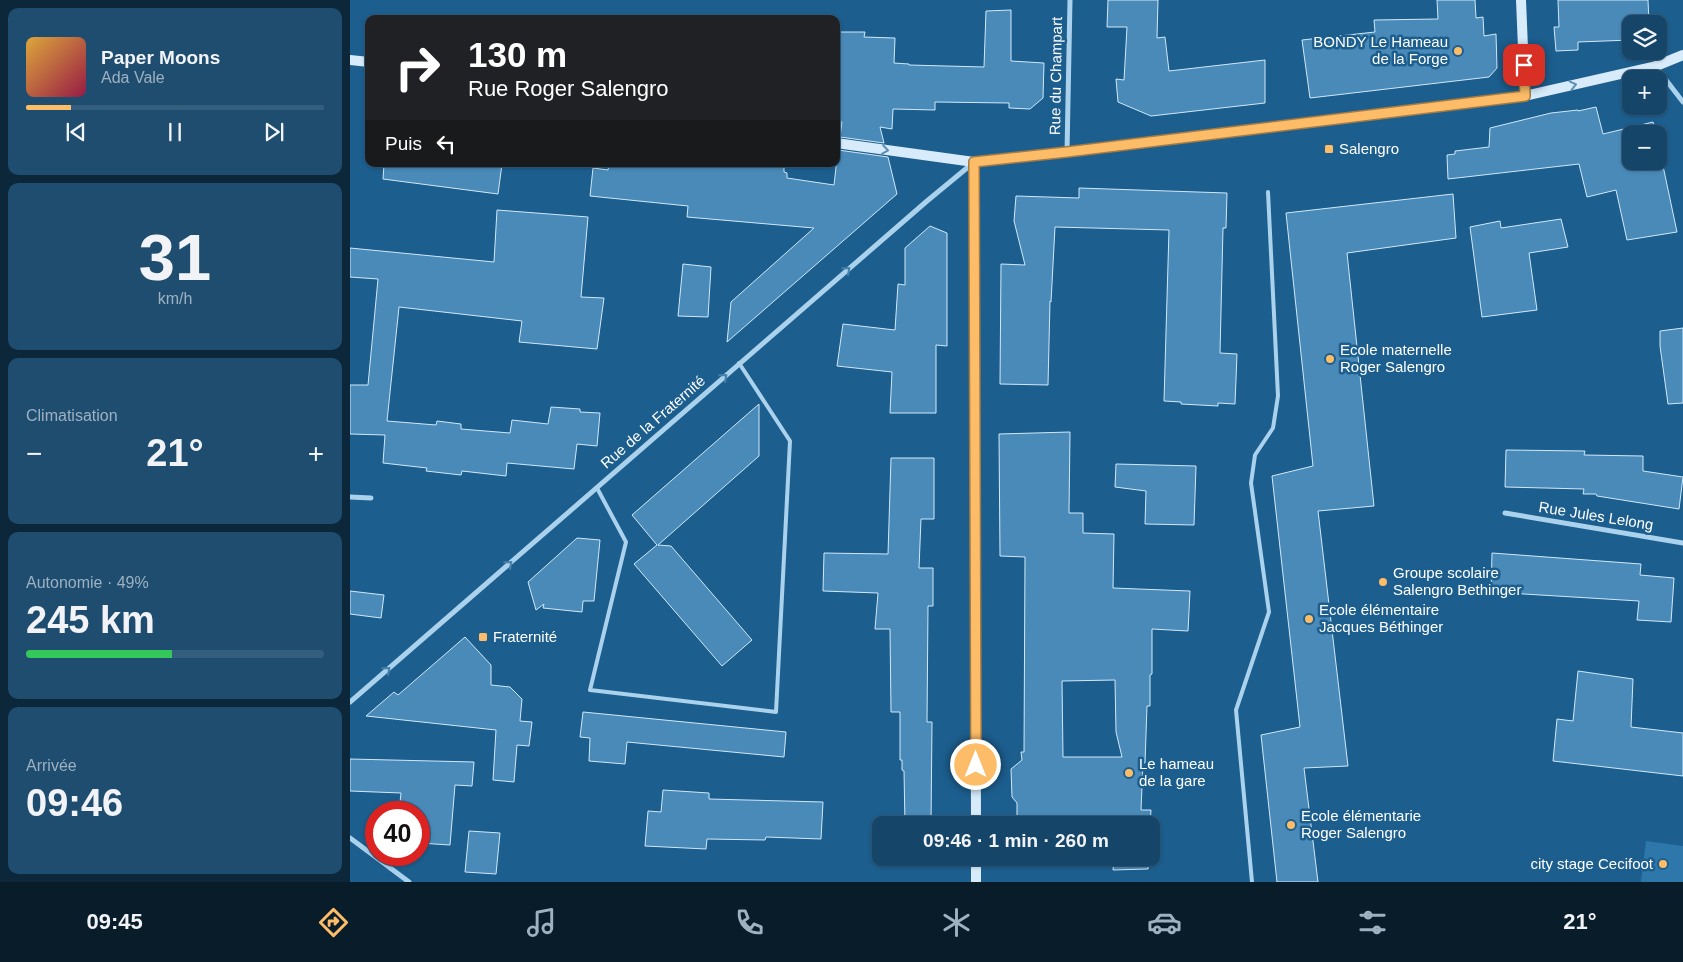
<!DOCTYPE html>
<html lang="fr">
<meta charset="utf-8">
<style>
:root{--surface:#15466a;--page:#1e4d70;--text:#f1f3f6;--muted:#9db1c1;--line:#345e7e;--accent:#fdbd68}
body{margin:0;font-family:Helvetica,sans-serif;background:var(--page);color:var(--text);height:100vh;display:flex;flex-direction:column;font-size:19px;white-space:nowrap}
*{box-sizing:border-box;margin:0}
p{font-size:16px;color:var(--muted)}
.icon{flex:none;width:28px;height:28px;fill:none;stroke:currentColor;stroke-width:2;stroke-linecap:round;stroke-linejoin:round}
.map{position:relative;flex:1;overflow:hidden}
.drawer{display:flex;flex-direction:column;gap:8px;padding:8px;background:#0c263a;width:350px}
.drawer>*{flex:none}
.guide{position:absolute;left:15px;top:15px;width:475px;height:152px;border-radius:10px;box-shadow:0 1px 4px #0004,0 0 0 1px var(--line);background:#202124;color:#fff;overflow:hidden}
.tools{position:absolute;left:1272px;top:15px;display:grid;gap:10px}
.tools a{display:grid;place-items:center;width:45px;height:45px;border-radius:10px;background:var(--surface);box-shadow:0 1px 4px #0004,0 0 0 1px var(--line);font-size:25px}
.speed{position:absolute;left:15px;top:801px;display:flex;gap:10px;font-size:25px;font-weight:700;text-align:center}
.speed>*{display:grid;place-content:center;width:65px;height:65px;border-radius:50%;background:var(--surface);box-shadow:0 1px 4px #0004,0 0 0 1px var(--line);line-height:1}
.speed .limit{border:8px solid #d22;background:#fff;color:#111}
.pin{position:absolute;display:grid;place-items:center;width:42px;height:42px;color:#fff;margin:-21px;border-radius:10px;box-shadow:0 2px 8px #0006}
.me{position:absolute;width:55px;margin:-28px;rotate:0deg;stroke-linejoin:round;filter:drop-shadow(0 0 4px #0008)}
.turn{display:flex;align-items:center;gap:18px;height:105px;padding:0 20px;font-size:22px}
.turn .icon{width:65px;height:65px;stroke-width:2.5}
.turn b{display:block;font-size:35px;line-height:42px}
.then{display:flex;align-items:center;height:48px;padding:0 20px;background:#0003;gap:10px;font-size:19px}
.big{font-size:38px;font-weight:800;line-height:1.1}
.drawer .card{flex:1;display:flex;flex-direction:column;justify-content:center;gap:8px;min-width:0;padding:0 18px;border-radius:10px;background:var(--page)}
.drawer .dial{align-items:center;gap:0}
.dial b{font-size:65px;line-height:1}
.song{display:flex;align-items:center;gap:15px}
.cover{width:60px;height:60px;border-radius:8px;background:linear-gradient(135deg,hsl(40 70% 55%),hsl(340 70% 35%))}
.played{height:5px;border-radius:2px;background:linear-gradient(90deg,var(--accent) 15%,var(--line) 15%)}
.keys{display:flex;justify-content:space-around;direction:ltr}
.heat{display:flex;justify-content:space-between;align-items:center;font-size:28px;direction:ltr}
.charge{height:8px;border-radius:4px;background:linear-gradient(90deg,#34c759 49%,var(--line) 0)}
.trip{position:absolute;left:522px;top:816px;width:288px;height:50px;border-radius:10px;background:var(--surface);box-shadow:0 1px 4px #0004,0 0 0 1px var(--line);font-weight:800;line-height:50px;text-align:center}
.menu{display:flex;height:80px;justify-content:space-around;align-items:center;background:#081c2a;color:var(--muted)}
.menu .icon{width:35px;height:35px}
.menu .current{color:var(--accent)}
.menu b{font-size:22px;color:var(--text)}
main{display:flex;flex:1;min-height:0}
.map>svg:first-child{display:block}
.pitch{fill:#2d77aa}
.building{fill:#4a8ab8;stroke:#d0e9fa;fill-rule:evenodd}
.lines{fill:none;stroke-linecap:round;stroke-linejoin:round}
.lane{stroke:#aad2ed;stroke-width:4}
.street{stroke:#aad2ed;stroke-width:5}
.secondary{stroke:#d7ebfa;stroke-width:10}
.oneway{stroke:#5d8fb4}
.oneway2{stroke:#4781aa}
.route-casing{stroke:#a47b44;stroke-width:12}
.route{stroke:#fdbd68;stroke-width:9}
.poi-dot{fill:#fdbd68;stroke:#1c5e8e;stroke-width:2}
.labels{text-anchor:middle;stroke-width:5;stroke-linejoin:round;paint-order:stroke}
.poi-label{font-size:15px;fill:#fff;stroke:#1c5e8e;text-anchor:start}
.street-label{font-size:15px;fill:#fff;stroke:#1c5e8e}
</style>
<main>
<section class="drawer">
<div class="card">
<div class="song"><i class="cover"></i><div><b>Paper Moons</b><p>Ada Vale</p></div></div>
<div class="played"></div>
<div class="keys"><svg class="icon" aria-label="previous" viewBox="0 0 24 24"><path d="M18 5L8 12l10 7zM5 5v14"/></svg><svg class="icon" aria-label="pause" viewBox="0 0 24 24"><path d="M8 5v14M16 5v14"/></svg><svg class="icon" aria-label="next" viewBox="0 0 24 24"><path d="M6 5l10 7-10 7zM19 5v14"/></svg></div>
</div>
<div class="card dial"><b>31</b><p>km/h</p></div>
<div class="card"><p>Climatisation</p>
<div class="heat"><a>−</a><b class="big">21°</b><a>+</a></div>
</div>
<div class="card"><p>Autonomie · 49%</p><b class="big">245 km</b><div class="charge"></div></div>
<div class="card"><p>Arrivée</p><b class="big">09:46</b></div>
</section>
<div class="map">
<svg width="1333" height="882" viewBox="0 0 1333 882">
<rect width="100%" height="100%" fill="#1c5e8e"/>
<path class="pitch" d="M 1296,841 L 1333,846 L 1333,882 L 1291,882 Z"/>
<g class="building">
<path d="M 758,0 L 808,0 L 807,38 L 815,37 L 819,71 L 915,60 L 915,103 L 801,116 L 768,102 L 766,79 L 774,80 L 777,27 L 757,27 Z"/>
<path d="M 1087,0 L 1125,0 L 1126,18 L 1133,17 L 1134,36 L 1146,34 L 1147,68 L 1139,77 L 960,98 L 952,40 L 1025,32 L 1024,20 L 1088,19 Z"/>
<path d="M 1208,0 L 1298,0 L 1299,22 L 1294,22 L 1294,24 L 1281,24 L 1281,40 L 1228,42 L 1228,50 L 1206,51 L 1204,27 L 1209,27 Z"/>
<path d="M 661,10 L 661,61 L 694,63 L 693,98 L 680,109 L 659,108 L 659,103 L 585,102 L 585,110 L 543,109 L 542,129 L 530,127 L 534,143 L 490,137 L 492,122 L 486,121 L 486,32 L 515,32 L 514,37 L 545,38 L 544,63 L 559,64 L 559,65 L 634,67 L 636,11 Z"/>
<path d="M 1246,107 L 1253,134 L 1303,122 L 1306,134 L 1281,134 L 1281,161 L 1309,161 L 1309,147 L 1327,232 L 1277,240 L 1266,190 L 1237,197 L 1229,164 L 1098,179 L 1097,155 L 1105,154 L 1105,151 L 1139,147 L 1140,128 L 1201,113 L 1228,110 L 1228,111 Z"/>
<path d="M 488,150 L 538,157 L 547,194 L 377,342 L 381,302 L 464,228 L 337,217 L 338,206 L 240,196 L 243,168 L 258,170 L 259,164 L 309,164 L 342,167 L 342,164 L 395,164 L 434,167 L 434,172 L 437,173 L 437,178 L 484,185 Z"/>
<path d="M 34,164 L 152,164 L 148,194 L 33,179 Z"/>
<path d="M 729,188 L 877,193 L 876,228 L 873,228 L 870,353 L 887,354 L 885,404 L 868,403 L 868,406 L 831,404 L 831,402 L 814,401 L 819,230 L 705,227 L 701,302 L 700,301 L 698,385 L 650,384 L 651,264 L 675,265 L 664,221 L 666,196 L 729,198 Z"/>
<path d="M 1103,194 L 1106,238 L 997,253 L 1024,506 L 968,511 L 998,766 L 954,768 L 968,882 L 927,882 L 911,735 L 950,727 L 922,476 L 963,466 L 936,213 Z"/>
<path d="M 147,210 L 238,217 L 231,297 L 254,298 L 247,349 L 169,342 L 172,321 L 49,307 L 37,421 L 86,425 L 87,421 L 111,424 L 111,429 L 160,433 L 162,420 L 198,424 L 201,407 L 230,409 L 230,412 L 250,413 L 247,446 L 227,444 L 224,469 L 157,463 L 156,476 L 112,471 L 111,475 L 76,471 L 77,468 L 33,463 L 35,435 L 0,434 L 0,385 L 18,385 L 28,279 L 0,277 L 0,248 L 144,262 Z"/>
<path d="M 1211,219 L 1218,247 L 1179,253 L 1187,310 L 1132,317 L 1120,227 L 1150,221 L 1151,228 Z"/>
<path d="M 580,226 L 597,233 L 597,346 L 586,345 L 586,413 L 540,413 L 542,372 L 487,366 L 493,324 L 545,330 L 548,284 L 555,285 L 555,248 Z"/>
<path d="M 333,264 L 361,267 L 358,317 L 328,316 Z"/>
<path d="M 1333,328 L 1333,403 L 1318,404 L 1310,346 L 1310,331 Z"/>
<path d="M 409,404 L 409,456 L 308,545 L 321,546 L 402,640 L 372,666 L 284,564 L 307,545 L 282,515 Z"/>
<path d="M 720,432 L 719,513 L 733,513 L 733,533 L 764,534 L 763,588 L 840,591 L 838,631 L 802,629 L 802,674 L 800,675 L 800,706 L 797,706 L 795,763 L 793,763 L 791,810 L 801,810 L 800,825 L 765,825 L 765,824 L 667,825 L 667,803 L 662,797 L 661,769 L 672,760 L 671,752 L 674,752 L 675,557 L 650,556 L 649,434 ZM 765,680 L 766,732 L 772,757 L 713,757 L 712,681 Z"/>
<path d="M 1156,450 L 1235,451 L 1234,455 L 1293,456 L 1293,471 L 1333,477 L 1329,509 L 1247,496 L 1246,494 L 1233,494 L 1234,489 L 1155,487 Z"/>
<path d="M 541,458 L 584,458 L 584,519 L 571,519 L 569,568 L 583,568 L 583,606 L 578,606 L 577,722 L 582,722 L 581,825 L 555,825 L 554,771 L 552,770 L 552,760 L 550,760 L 550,712 L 541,712 L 540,629 L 525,629 L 528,593 L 473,591 L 474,553 L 538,554 Z"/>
<path d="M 766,464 L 846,466 L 844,525 L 795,524 L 796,491 L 765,487 Z"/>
<path d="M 227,538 L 250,540 L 244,601 L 233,601 L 232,612 L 193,608 L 194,604 L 186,610 L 178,582 Z"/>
<path d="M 1142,553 L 1291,564 L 1290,575 L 1324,578 L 1321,622 L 1287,620 L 1289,601 L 1141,592 Z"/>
<path d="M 0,591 L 34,595 L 31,618 L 0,614 Z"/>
<path d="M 115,637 L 141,665 L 141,685 L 160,687 L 172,699 L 170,721 L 182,722 L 179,746 L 167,745 L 164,782 L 143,780 L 146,730 L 16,716 L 44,692 L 48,695 Z"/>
<path d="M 1228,671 L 1283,679 L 1281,727 L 1333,733 L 1333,776 L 1203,761 L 1207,719 L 1223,721 Z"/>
<path d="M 233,712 L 436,732 L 434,757 L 277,742 L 275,764 L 239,761 L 240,738 L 230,737 Z"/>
<path d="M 0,759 L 124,762 L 122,786 L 105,785 L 100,845 L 69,843 L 69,812 L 49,812 L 51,793 L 0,791 Z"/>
<path d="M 313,790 L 359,793 L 359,799 L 473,802 L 471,839 L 416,837 L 415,840 L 357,839 L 356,849 L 295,846 L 298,811 L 311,812 Z"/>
<path d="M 119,831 L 150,833 L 146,874 L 115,872 Z"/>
<path d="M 764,858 L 799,858 L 798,869 L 763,870 Z"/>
</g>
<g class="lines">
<g class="lane">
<path d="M 247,488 L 276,542 L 240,690 L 426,712 L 440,441 L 389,363"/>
<path d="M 902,882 L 886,710 L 919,612 L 901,483 L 905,455 L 923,428 L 928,396 L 918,192"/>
</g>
<g class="street">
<path d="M 1306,67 L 1333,102"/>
<path d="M 717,152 L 720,0"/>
<path d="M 0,497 L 21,498"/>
<path d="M 1155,513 L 1333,543"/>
<path d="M 0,702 L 577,201 L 623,163"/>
<path d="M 0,838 L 59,882"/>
</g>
<g class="secondary">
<path d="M 1171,0 L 1175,96"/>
<path d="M 0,60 L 19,62"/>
<path d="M 486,143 L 624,162 L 717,152 L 1175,96 L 1306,66 L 1333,55"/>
<path d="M 624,162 L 626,825"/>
<path d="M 626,858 L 626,882"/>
</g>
</g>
<defs><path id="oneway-chevron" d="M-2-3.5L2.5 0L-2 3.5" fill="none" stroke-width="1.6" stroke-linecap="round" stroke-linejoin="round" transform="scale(1.25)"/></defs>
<g class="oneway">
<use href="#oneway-chevron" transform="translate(1223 85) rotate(-13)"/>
<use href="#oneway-chevron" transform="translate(535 150) rotate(8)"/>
</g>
<g class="oneway2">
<use href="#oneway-chevron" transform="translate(497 270) rotate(-41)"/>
<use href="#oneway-chevron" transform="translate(374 377) rotate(-41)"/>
<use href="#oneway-chevron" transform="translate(159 564) rotate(-41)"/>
<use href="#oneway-chevron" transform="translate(37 670) rotate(-41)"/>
</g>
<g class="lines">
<defs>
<path id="route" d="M 626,765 L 624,162 L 717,152 L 1175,96 L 1174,65"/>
</defs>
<use href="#route" class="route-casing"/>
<use href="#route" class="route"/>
</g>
<g class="poi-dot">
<circle cx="1108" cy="51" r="5"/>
<rect x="974" y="144" width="10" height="10" rx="2.5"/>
<circle cx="980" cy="359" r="5"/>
<circle cx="1033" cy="582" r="5"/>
<circle cx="959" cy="619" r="5"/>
<rect x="128" y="632" width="10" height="10" rx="2.5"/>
<circle cx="779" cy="773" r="5"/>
<circle cx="941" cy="825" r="5"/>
<circle cx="1313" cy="864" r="5"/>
</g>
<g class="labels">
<g class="poi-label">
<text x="1098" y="47" text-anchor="end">BONDY Le Hameau<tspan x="1098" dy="17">de la Forge</tspan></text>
<text x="989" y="154">Salengro</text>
<text x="990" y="355">Ecole maternelle<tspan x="990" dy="17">Roger Salengro</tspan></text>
<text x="1043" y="578">Groupe scolaire<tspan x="1043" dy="17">Salengro Bethinger</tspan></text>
<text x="969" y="615">Ecole élémentaire<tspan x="969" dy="17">Jacques Béthinger</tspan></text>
<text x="143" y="642">Fraternité</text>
<text x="789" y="769">Le hameau<tspan x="789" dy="17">de la gare</tspan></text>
<text x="951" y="821">Ecole élémentarie<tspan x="951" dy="17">Roger Salengro</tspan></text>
<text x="1303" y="869" text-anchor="end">city stage Cecifoot</text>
</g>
<g class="street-label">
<text transform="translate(706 76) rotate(-89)" y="5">Rue du Champart</text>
<text transform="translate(303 422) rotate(-41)" y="5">Rue de la Fraternité</text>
<text transform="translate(1246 516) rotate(9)" y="5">Rue Jules Lelong</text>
</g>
</g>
</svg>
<div class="tools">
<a><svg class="icon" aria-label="layers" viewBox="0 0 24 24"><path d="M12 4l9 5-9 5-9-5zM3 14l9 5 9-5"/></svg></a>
<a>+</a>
<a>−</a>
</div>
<div class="speed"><div class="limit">40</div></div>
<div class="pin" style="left:1174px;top:65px;background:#d93025"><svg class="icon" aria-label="arrive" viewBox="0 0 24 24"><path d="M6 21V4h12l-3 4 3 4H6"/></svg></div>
<svg class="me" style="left:626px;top:765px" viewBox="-20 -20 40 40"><circle r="17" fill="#fdbd68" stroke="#fff" stroke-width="3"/><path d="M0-11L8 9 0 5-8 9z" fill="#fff"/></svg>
<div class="trip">09:46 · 1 min · 260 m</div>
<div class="guide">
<div class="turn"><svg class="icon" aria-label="right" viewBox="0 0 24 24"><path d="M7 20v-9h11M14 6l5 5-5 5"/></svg><div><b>130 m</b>Rue Roger Salengro</div></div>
<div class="then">Puis<svg class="icon" aria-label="left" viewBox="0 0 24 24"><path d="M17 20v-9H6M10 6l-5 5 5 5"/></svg></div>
</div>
</div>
</main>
<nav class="menu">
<b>09:45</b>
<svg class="icon current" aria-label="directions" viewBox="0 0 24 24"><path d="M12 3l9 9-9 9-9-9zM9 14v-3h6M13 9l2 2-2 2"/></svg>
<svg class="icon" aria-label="music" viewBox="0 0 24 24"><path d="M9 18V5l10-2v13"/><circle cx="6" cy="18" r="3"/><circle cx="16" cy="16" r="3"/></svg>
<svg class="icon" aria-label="phone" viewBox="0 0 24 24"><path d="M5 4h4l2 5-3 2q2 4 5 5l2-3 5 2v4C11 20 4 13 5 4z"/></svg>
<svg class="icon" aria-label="climate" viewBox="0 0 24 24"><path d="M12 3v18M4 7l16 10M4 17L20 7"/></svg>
<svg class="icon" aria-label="car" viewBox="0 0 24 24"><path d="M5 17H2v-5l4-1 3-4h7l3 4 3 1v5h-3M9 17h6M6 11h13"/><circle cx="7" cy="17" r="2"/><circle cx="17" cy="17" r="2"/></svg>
<svg class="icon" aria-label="filters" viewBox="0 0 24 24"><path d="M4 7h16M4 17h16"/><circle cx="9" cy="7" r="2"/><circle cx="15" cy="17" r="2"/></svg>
<b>21°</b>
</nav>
